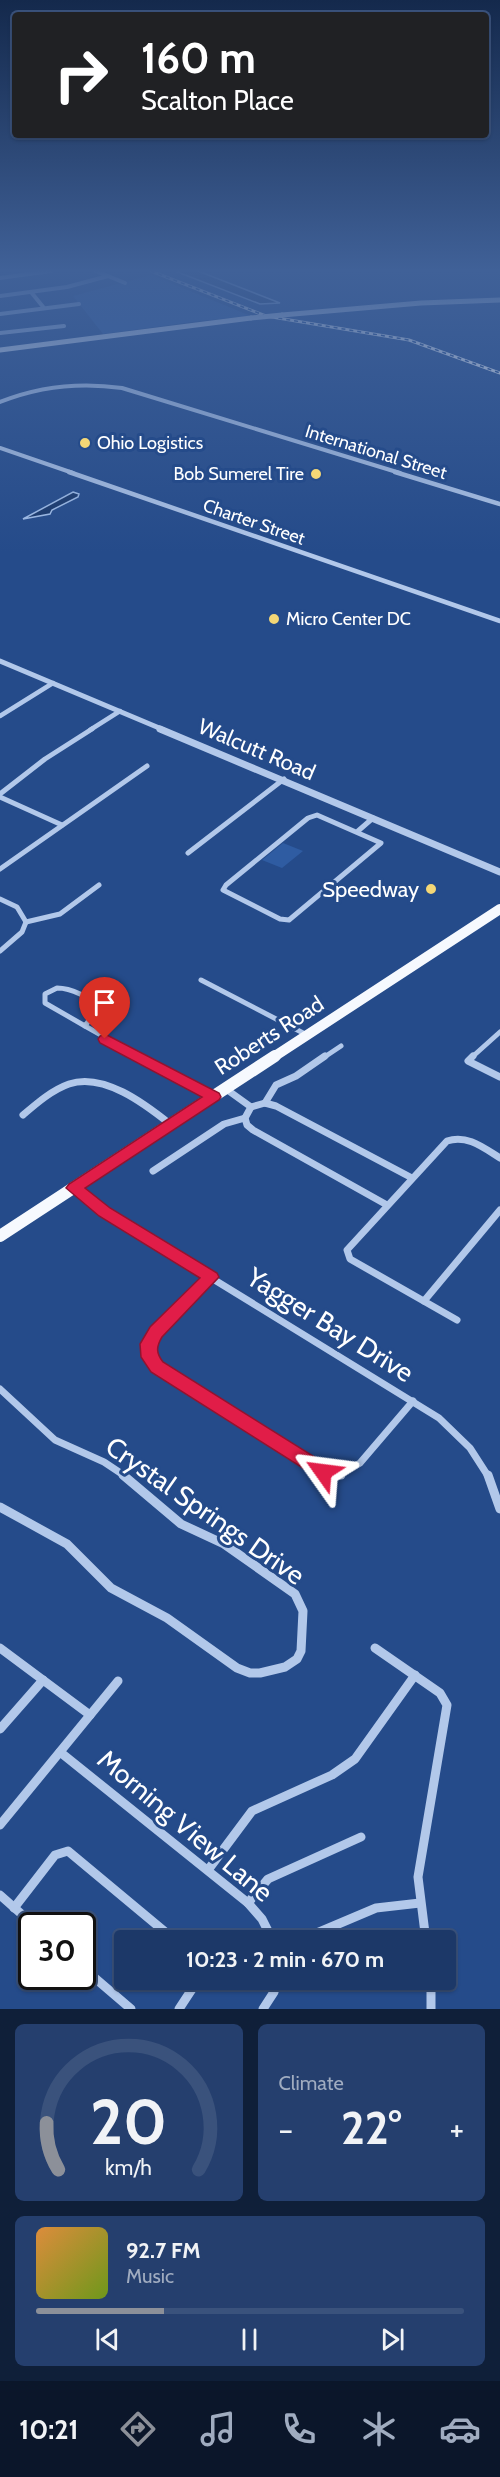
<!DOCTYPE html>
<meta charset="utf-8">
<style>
:root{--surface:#1c3868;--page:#253f6e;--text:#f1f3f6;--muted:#a0acc0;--line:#3a527c;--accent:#8c9099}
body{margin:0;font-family:Cabin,sans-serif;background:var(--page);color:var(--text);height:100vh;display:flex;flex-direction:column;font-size:22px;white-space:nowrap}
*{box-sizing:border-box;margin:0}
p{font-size:20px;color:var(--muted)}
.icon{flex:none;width:33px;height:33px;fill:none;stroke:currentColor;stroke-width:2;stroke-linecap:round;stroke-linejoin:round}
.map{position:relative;height:2009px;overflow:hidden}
.sheet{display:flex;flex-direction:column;gap:15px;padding:15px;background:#0f1f39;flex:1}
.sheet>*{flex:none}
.top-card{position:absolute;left:12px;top:12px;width:477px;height:126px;border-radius:6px;box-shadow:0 2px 4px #0004,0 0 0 2px var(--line);background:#202124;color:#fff;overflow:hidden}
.speed{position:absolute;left:18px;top:1912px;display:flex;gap:12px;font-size:30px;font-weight:700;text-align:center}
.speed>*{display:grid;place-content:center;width:78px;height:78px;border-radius:50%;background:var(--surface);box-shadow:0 2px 4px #0004,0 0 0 2px var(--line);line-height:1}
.speed .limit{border:3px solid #111;border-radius:9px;background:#fff;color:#111}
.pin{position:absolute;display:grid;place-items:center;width:51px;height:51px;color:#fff;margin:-62px -26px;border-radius:50% 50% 50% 0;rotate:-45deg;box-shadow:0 0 6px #0007}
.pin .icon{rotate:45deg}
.me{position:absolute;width:66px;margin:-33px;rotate:301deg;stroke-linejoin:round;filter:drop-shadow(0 0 4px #0008)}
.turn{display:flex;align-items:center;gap:21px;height:126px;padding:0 30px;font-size:27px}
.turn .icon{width:78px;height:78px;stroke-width:2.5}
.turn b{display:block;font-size:42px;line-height:51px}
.big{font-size:45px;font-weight:700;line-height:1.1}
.sheet .widget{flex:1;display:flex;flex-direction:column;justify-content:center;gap:9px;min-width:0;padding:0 21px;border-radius:9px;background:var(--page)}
.sheet .dial{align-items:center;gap:0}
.dial svg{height:156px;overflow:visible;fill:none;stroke:var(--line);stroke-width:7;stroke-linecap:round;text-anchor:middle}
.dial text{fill:var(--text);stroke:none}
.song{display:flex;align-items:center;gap:18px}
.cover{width:72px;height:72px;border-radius:9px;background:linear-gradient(135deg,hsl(30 70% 55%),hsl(80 70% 35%))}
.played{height:6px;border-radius:3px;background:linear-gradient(90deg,var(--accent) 30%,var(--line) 30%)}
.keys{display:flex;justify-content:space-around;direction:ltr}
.heat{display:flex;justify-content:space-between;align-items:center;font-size:33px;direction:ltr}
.sheet .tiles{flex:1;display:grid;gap:15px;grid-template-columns:1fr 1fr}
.widget:last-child{grid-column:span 2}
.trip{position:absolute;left:114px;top:1930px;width:342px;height:60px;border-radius:6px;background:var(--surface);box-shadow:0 2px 4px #0004,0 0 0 2px var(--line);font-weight:700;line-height:60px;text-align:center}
.tab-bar{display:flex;height:96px;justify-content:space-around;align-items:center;background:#0b162a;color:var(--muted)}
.tab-bar .icon{width:42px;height:42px}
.tab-bar .on{color:var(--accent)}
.tab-bar b{font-size:27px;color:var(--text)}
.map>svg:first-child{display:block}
.green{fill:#2f5ca2}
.water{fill:#1a386a;stroke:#a6c2eb;stroke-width:1.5}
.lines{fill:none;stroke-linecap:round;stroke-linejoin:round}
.minor-far4{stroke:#b2c8ea;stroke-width:4}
.minor-far3{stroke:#b2c8ea;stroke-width:4.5}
.minor-far2{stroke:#b2c8ea;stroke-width:5}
.minor-far1{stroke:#b2c8ea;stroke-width:7}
.minor{stroke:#b2c8ea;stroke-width:9}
.tertiary-far1{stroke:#b2c8ea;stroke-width:5}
.tertiary{stroke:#b2c8ea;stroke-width:7}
.secondary{stroke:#dde7f8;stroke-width:5}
.primary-far1{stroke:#f6f9fe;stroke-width:10}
.primary{stroke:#f6f9fe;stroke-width:12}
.rail-casing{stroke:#fff;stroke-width:3}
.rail{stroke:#254b8a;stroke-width:1.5;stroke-dasharray:4;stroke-linecap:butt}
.secondary-bridge{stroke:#dde7f8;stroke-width:5}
.route{fill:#e11d48;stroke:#92132f;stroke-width:1.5}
.poi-dot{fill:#f4d776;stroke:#254b8a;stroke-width:2}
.labels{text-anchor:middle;stroke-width:6;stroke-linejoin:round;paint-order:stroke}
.far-poi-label{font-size:18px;fill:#fff;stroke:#254b8a;text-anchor:start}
.far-street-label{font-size:18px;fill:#fff;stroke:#254b8a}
.street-label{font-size:22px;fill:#fff;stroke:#254b8a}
.poi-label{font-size:22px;fill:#fff;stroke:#254b8a;text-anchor:end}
.near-street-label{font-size:27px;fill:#fff;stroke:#254b8a}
</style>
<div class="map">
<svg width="500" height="2009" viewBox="0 0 500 2009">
<rect width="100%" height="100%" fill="#254b8a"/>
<g class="green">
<path d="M 151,275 L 251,316 L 200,321 L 103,334 L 73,296 Z"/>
<path d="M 283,843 L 303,851 L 282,868 L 262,860 Z"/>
</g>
<g class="water">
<path d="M 175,271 L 198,271 L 280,303 L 260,304 Z"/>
<path d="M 73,492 L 79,494 L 78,497 L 52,510 L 50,514 L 23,519 Z"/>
</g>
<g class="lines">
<g class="minor-far4">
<path d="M 96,271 L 125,283"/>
<path d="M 0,278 L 51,271"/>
<path d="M 31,292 L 44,308"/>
<path d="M 0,296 L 67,287 L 108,276"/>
<path d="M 0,314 L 79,304"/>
<path d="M 0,333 L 64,326"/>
<path d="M 0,402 C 40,386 79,382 122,388 L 400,473"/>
<path d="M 0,448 L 73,473"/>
</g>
<g class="minor-far3">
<path d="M 69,472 L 500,621"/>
<path d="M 395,472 L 500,504"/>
<path d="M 0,716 L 53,683"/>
<path d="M 90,730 L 120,711"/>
</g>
<g class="minor-far2">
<path d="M 0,794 L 45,759 L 92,729"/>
<path d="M 0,797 L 62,825"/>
<path d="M 317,815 L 381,843 L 289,920 L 280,919 L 223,890 L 226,885 L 308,818 Z"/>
<path d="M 358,831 L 373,818"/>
<path d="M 188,853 L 284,779"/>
<path d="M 0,869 L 147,766"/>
<path d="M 0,899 L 17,907 L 26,922"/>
<path d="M 26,922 L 60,914 L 99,885"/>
<path d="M 0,951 L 22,932 L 26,922"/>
<path d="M 201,980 L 307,1035"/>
<path d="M 57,988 C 70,988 92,997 97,1009 L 85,1026 L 45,1003 L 45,994 Z"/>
<path d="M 85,1026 L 142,1058"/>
<path d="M 323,1058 L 341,1046"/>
<path d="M 471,1058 L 500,1032"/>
</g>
<g class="minor-far1">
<path d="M 139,1056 L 213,1096"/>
<path d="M 473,1056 L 468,1061 L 500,1077"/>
<path d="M 226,1089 L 251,1107 L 245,1118 L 247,1125 L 253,1130 L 387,1205"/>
<path d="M 265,1103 L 276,1085 L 296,1076 L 325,1056"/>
<path d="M 251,1107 L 265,1103 L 276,1106 L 412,1178"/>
<path d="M 23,1115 C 37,1103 52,1090 69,1084 C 103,1072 145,1104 170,1124"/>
<path d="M 153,1171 L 224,1124 L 245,1118"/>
<path d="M 75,1188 L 104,1212 L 439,1418 L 470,1448 L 488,1476"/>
<path d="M 211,1277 L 152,1338 L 148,1351 L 152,1362 L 316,1468 L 340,1475 L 360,1463 L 413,1401"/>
<path d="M 424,1301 L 500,1210"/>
<path d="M 457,1320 L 350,1259 L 347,1250 L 447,1141 C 467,1134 484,1148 500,1158"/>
<path d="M 0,1389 L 55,1440 L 104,1462 L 125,1476"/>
</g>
<g class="minor">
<path d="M 339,1475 L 341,1475"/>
<path d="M 488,1475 L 500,1509"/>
<path d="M 0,1507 L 67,1544 L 111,1588 L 167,1618 L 237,1668 L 250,1673 L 260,1673 L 285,1667 L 297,1659 L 301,1651 L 303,1611 L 295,1594 L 224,1544 L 181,1524 L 123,1475"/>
<path d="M 0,1648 L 90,1715"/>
<path d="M 375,1648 L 440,1693 L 447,1705 L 418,1877 L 426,1941"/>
<path d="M 0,1729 L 43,1680"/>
<path d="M 60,1752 L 248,1903 L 262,1919 L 273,1941"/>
<path d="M 0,1825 L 118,1681"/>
<path d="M 208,1870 L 252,1811 L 332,1775 L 355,1759 L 415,1675"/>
<path d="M 0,1895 L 35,1926"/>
<path d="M 248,1903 L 268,1879 L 361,1837"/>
<path d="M 14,1908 L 55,1855 L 68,1851 L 176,1941"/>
<path d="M 298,1941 L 376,1908 L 420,1903"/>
<path d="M 82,1967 L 131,2009"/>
<path d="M 431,1980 L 431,2009"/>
<path d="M 179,2009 L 198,1980"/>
<path d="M 263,2009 L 274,1992 L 277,1980"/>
</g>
<path class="tertiary-far1" d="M 0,661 L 164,730"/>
<path class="tertiary" d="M 160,729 L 500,872"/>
<g class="secondary">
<path d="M 282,315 L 421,303 L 500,300"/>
<path d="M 0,350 L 251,318"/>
</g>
<path class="primary-far1" d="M 272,1058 L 500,909"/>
<path class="primary" d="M 0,1236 L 275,1056"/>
<defs>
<path id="rail" d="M 151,271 L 266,316 L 409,340 L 500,373"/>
</defs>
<use href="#rail" class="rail-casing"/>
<use href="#rail" class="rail"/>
<path class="secondary-bridge" d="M 251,318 L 282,315"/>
</g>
<linearGradient id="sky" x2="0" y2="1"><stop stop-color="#14294c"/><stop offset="0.49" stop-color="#406198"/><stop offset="1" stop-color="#406198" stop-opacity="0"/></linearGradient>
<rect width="500" height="552" fill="url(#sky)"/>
<path class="route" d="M 105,1034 L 219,1093 L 221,1097 L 219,1100 L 85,1188 L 110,1208 L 217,1273 L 219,1277 L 162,1337 C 156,1347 156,1353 163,1362 L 329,1466 L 332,1472 L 329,1477 L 323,1479 L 317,1477 L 151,1372 L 141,1357 L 140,1344 L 150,1327 L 200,1278 L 99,1216 L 66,1188 L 69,1184 L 202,1097 L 100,1043 L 98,1039 L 100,1036 Z"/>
<g class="poi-dot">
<circle cx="85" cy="443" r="6"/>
<circle cx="316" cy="474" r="6"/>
<circle cx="274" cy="619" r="6"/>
<circle cx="431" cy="889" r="6"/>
</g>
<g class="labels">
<g class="far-poi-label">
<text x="97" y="449">Ohio Logistics</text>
<text x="304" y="480" text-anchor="end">Bob Sumerel Tire</text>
<text x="286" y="625">Micro Center DC</text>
</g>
<g class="far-street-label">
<text transform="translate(376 452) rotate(17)" y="6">International Street</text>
<text transform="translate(254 522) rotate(19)" y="6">Charter Street</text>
</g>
<g class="street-label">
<text transform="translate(257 749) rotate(23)" y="8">Walcutt Road</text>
<text transform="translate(269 1035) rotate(-33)" y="8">Roberts Road</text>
</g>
<g class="poi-label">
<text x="419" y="897">Speedway</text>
</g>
<g class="near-street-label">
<text transform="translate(330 1325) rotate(32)" y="9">Yagger Bay Drive</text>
<text transform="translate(205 1511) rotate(35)" y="9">Crystal Springs Drive</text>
<text transform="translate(185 1826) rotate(40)" y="9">Morning View Lane</text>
</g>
</g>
</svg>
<div class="speed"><div class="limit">30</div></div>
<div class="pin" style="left:105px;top:1039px;background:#d93025"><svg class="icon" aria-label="arrive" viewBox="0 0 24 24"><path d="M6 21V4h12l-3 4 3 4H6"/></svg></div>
<svg class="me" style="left:323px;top:1472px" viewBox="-20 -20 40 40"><path d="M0-17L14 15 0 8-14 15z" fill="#e11d48" stroke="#fff" stroke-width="4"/></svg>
<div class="trip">10:23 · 2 min · 670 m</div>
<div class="top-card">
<div class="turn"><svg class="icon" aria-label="right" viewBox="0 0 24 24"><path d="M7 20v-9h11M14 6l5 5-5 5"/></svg><div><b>160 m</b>Scalton Place</div></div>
</div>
</div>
<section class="sheet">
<div class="tiles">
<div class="widget dial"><svg viewBox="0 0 100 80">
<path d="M14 69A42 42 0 1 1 86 69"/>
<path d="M14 69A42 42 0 0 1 8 45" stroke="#8c9099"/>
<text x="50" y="56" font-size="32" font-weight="700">20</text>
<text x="50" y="72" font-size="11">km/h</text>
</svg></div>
<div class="widget"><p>Climate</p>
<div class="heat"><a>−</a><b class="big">22°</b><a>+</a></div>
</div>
<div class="widget">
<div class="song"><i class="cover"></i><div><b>92.7 FM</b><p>Music</p></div></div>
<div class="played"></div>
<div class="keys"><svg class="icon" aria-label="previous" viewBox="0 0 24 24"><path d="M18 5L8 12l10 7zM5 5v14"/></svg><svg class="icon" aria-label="pause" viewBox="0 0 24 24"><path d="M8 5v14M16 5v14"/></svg><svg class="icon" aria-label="next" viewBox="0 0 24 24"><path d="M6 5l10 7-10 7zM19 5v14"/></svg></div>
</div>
</div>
</section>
<nav class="tab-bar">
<b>10:21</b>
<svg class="icon on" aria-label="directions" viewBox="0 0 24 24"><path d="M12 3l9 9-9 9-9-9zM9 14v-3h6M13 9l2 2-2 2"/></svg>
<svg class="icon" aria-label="music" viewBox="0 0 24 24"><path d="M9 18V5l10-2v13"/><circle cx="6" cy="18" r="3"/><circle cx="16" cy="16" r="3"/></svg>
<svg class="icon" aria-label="phone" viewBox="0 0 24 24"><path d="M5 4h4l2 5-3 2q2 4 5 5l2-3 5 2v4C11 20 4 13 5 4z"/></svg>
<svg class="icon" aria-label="climate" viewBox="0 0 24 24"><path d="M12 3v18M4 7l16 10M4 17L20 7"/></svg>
<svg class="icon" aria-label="car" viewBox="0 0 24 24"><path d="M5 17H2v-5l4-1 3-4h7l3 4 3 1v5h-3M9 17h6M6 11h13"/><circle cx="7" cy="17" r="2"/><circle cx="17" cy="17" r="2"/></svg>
</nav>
